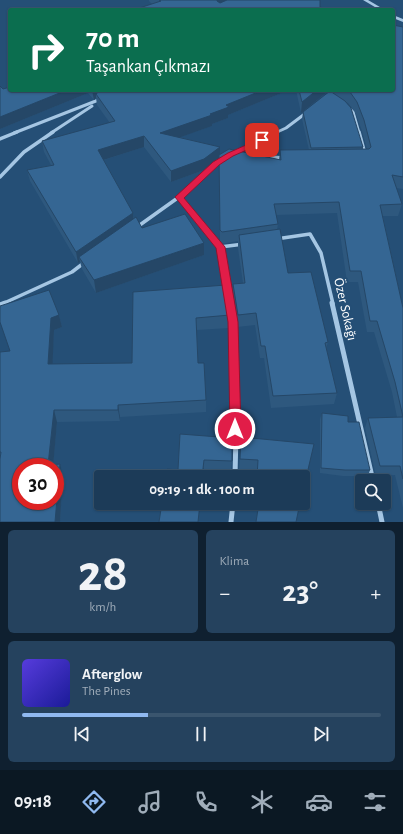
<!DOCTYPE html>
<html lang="tr">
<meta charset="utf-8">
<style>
:root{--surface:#1c3b58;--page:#25425e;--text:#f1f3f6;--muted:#a0adba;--line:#3a556e;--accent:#90b9f0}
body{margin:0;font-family:"Alegreya Sans",sans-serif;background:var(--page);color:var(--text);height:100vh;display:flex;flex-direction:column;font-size:15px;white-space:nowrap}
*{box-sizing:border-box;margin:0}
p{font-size:13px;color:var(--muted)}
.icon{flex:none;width:22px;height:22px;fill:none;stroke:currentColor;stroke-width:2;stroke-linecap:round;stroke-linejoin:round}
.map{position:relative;height:522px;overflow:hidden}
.drawer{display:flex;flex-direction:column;gap:8px;padding:8px;background:#0f2030;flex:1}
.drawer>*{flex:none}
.guide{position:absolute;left:8px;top:8px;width:387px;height:84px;border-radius:4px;box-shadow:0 1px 3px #0004,0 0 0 1px var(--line);background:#0b6e4f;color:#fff;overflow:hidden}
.controls{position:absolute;left:355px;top:474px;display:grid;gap:8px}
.controls a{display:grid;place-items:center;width:36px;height:36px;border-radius:4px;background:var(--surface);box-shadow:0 1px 3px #0004,0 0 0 1px var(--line);font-size:20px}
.speed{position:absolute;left:12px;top:458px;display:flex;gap:8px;font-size:20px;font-weight:700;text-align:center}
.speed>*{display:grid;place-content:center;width:52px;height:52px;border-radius:50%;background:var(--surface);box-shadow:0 1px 3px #0004,0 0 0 1px var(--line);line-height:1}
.speed .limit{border:6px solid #d22;background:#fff;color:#111}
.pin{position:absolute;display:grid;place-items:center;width:34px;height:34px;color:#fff;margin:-17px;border-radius:8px;box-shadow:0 2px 6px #0006}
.me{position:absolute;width:44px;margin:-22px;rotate:0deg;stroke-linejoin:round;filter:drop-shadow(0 0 3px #0008)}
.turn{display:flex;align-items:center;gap:14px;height:84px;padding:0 12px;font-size:18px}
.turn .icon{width:52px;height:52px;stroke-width:2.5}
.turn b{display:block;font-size:28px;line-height:34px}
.big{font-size:30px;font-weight:600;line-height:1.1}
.drawer .card{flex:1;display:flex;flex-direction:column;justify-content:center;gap:6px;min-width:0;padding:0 14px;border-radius:6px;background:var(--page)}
.drawer .dial{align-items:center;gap:0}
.dial b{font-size:52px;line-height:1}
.song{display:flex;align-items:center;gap:12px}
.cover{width:48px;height:48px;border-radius:6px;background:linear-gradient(135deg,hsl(250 70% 55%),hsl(240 70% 35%))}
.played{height:4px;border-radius:2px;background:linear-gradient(90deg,var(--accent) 35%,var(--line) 35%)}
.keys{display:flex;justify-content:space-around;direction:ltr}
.heat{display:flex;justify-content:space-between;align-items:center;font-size:22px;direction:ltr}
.drawer .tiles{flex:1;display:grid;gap:8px;grid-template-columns:1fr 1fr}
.card:last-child{grid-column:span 2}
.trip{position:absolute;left:94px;top:470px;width:216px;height:40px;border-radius:4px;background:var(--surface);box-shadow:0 1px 3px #0004,0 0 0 1px var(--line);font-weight:600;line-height:40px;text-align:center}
.dock{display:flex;height:64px;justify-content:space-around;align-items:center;background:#0b1823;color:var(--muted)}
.dock .icon{width:28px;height:28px}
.dock .active{color:var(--accent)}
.dock b{font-size:18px;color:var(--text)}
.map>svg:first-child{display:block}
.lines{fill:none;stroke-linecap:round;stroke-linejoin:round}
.minor-far2{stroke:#a5c6e3;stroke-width:3}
.minor-far1{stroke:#a5c6e3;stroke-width:3.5}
.minor{stroke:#a5c6e3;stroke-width:5}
.tertiary{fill:#a5c6e3;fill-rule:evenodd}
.wall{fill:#2e587e;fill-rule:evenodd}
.shaded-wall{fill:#254767}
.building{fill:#356693;stroke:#254767;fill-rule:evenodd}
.route{fill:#e11d48;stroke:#92132f}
.labels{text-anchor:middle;stroke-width:4;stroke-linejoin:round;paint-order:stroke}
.street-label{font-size:14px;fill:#fff;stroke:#254f76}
</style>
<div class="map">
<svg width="403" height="522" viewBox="0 0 403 522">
<rect width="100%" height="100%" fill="#254f76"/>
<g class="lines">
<g class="minor-far2">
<path d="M 348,107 L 353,112 L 359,133"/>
<path d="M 14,133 L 101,99"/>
<path d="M 51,133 L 92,106"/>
<path d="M 275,133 L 286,128 L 306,113"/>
</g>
<g class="minor-far1">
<path d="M 359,132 L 365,154"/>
<path d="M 0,139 L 17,132"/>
<path d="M 250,146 L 270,157 L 284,158"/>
<path d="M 236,152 L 277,132"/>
<path d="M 0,177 L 24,152 L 53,132"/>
<path d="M 179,197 L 220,247 L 230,304"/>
<path d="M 137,227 L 179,197 L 223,159"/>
<path d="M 276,239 L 310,234 L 321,253 L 333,304"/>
<path d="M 220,247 L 244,244"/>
<path d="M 2,304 L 72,272 L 85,262"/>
</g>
<g class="minor">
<path d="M 230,303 C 240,360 236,420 235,477"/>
<path d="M 332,303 L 373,481"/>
<path d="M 0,305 L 5,303"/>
<path d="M 378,503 L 382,522"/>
<path d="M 231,522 L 233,503"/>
</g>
<g class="tertiary">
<path d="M 363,0 L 368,0 L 385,10 L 380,10 Z"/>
<path d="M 393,15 L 403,19 L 403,22 L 393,18 Z"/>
</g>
</g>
<g class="wall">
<path d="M 149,0 L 320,0 L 320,7 L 152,4 L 149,1 Z"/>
<path d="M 403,27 L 403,189 L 396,188 L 402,204 L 398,216 L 383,216 L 403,308 L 403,508 L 395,475 L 376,476 L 365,428 L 368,418 L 397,417 L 392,392 L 374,332 L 367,332 L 358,282 L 347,282 L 337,213 L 276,215 L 278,224 L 277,230 L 288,273 L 328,342 L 326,349 L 337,393 L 334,404 L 271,408 L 264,358 L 260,358 L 255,325 L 237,327 L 232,297 L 233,284 L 243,283 L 238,248 L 238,241 L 221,244 L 220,241 L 219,158 L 204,170 L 171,182 L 144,147 L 104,160 L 133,213 L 134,219 L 142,228 L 204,243 L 204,255 L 96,293 L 82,269 L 80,262 L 78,263 L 30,181 L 27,170 L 51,165 L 44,152 L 42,141 L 110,123 L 97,105 L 96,98 L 94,100 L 88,93 L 0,129 L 0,86 L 3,89 L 10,90 L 289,90 L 228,115 L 228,118 L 212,124 L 212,126 L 180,137 L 220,147 L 220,155 L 279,160 L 280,150 L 309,150 L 302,119 L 303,112 L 333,93 L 333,90 L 393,90 ZM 346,102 L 348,103 L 355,112 L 362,131 L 367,149 L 363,149 L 363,147 Z"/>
<path d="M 296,90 L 328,90 L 327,92 L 301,113 Z"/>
<path d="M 133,292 L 230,315 L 229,328 L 197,330 L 198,363 L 206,400 L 206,412 L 120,417 L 120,421 L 57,422 L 53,465 L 60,464 L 63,475 L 60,522 L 0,522 L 0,352 L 10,351 L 59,315 L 62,327 L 54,330 L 52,364 L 132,363 Z"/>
<path d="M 322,413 L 348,422 L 370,470 L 368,476 L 343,476 L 320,473 L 320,419 Z"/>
<path d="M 180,434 L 232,461 L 231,470 L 204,469 L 203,477 L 166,477 L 178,470 Z"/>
<path d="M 241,437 L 303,477 L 256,477 L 256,470 L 239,470 Z"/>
</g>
<g class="shaded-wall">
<path d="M 217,0 L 236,0 L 218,7 L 217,1 Z"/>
<path d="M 67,90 L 88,90 L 88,93 L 0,129 L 0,117 Z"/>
<path d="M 92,90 L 107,90 L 96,94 L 96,98 L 94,100 Z"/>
<path d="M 263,90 L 289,90 L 228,115 L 228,118 L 212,124 L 212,126 L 161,144 L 160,133 L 210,114 L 226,105 Z"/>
<path d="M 317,90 L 328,90 L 327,92 L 301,113 L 302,102 Z"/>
<path d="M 144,136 L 144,147 L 100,161 L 98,150 Z"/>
<path d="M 220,147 L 220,158 L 204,170 L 171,182 L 171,171 Z"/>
<path d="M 133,213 L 134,224 L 79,257 L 80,262 L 78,263 L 76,252 Z"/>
<path d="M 204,243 L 204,255 L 96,293 L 94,280 Z"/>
<path d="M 59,315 L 62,327 L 54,330 L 52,376 L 48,364 L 51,318 Z"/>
<path d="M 118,405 L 120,417 L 120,421 L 118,410 Z"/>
<path d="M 54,410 L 57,422 L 53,467 L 48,465 Z"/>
<path d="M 204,460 L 203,477 L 202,477 Z"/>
<path d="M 60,464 L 63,475 L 60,522 L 55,522 Z"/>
</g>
<g class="building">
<path d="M 159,0 L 217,0 L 217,1 L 220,3 L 227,0 L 320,0 L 320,7 L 331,10 L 133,10 L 161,1 Z"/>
<path d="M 393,25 L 403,27 L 403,177 L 392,175 L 402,204 L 380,205 L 403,308 L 403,479 L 400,466 L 380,466 L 368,418 L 403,417 L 395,382 L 377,321 L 370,321 L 361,271 L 350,271 L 339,202 L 274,204 L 278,224 L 222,232 L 220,230 L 219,155 L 229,149 L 281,160 L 280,150 L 369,149 L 371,147 L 364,120 L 357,102 L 350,92 L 347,90 L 393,90 Z"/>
<path d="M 0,86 L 3,89 L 10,87 L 10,90 L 67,90 L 0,117 Z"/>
<path d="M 101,90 L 263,90 L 226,105 L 229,107 L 210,114 L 212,115 L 160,133 L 220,147 L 204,159 L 171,171 L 144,136 L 98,150 L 133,213 L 76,252 L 27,170 L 54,165 L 42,141 L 115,121 L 96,94 Z"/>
<path d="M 299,90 L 317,90 L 302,102 Z"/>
<path d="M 330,91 L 345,101 L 351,108 L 363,147 L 311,148 L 303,112 Z"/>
<path d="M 185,214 L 204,243 L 94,280 L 79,257 L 136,217 L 142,228 Z"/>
<path d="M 280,229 L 288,273 L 311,272 L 328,342 L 325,343 L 337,393 L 273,396 L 265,346 L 261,346 L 256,313 L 238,315 L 233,284 L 245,283 L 239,235 Z"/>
<path d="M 226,285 L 230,315 L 196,318 L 198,363 L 204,363 L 206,400 L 118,405 L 118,410 L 54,410 L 48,465 L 60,464 L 55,522 L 0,522 L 0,459 L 1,452 L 0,452 L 0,352 L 10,351 L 0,322 L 0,306 L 49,290 L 59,315 L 51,318 L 48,364 L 132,363 L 133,292 ZM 21,467 L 55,467 L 55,501 L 21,501 Z"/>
<path d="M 322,413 L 348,416 L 348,422 L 359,422 L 370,470 L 345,470 L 321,468 Z"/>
<path d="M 180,434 L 232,438 L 232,461 L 204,460 L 202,477 L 166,477 L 167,469 L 178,470 Z"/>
<path d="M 241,437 L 314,444 L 303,491 L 303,477 L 257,477 L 258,460 L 240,459 Z"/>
<path d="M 162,503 L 200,503 L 198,522 L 159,522 Z"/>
<path d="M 259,503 L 300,503 L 296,522 L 256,522 Z"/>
</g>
<path class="route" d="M 262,138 L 265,139 L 265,142 L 233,156 L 219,165 L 184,198 L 225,247 L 238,322 L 241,429 L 239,433 L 235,434 L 231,433 L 230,429 L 228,322 L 216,248 L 175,197 L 213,162 L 228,153 Z"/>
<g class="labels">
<g class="street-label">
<text transform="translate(346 309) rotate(77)" y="5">Özer Sokağı</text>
</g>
</g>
</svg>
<div class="controls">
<a><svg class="icon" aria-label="search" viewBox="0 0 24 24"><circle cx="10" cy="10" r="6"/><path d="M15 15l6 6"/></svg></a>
</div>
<div class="speed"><div class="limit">30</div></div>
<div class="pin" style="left:262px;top:140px;background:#d93025"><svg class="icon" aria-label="arrive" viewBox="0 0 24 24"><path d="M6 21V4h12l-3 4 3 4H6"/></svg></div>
<svg class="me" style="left:235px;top:429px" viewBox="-20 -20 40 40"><circle r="17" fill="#e11d48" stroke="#fff" stroke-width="3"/><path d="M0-11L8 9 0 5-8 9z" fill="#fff"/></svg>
<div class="trip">09:19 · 1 dk · 100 m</div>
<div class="guide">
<div class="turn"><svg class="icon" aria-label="right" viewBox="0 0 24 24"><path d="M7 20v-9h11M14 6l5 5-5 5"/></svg><div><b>70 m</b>Taşankan Çıkmazı</div></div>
</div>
</div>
<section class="drawer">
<div class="tiles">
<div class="card dial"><b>28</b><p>km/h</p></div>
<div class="card"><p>Klima</p>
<div class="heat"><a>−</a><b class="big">23°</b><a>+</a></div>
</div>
<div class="card">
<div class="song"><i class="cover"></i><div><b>Afterglow</b><p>The Pines</p></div></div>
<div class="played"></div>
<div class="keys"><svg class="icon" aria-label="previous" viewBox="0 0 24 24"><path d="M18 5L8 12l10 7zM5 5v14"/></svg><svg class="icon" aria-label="pause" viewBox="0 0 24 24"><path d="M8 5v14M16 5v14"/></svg><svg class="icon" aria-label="next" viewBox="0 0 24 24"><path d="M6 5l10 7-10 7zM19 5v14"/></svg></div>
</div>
</div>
</section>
<nav class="dock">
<b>09:18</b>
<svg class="icon active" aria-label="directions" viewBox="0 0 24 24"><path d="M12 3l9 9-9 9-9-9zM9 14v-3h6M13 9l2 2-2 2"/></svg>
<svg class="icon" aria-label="music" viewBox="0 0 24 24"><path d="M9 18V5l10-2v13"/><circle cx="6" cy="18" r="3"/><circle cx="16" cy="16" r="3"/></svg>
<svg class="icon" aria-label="phone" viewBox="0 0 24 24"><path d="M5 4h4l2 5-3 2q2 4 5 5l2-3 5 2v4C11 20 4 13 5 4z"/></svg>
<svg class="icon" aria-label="climate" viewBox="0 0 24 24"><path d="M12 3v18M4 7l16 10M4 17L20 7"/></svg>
<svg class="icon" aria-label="car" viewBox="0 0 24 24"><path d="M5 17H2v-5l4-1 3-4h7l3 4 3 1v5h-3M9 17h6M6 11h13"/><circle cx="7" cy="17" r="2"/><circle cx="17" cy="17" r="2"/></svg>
<svg class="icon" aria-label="filters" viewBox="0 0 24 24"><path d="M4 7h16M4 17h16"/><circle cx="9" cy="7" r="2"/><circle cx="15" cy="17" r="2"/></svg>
</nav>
